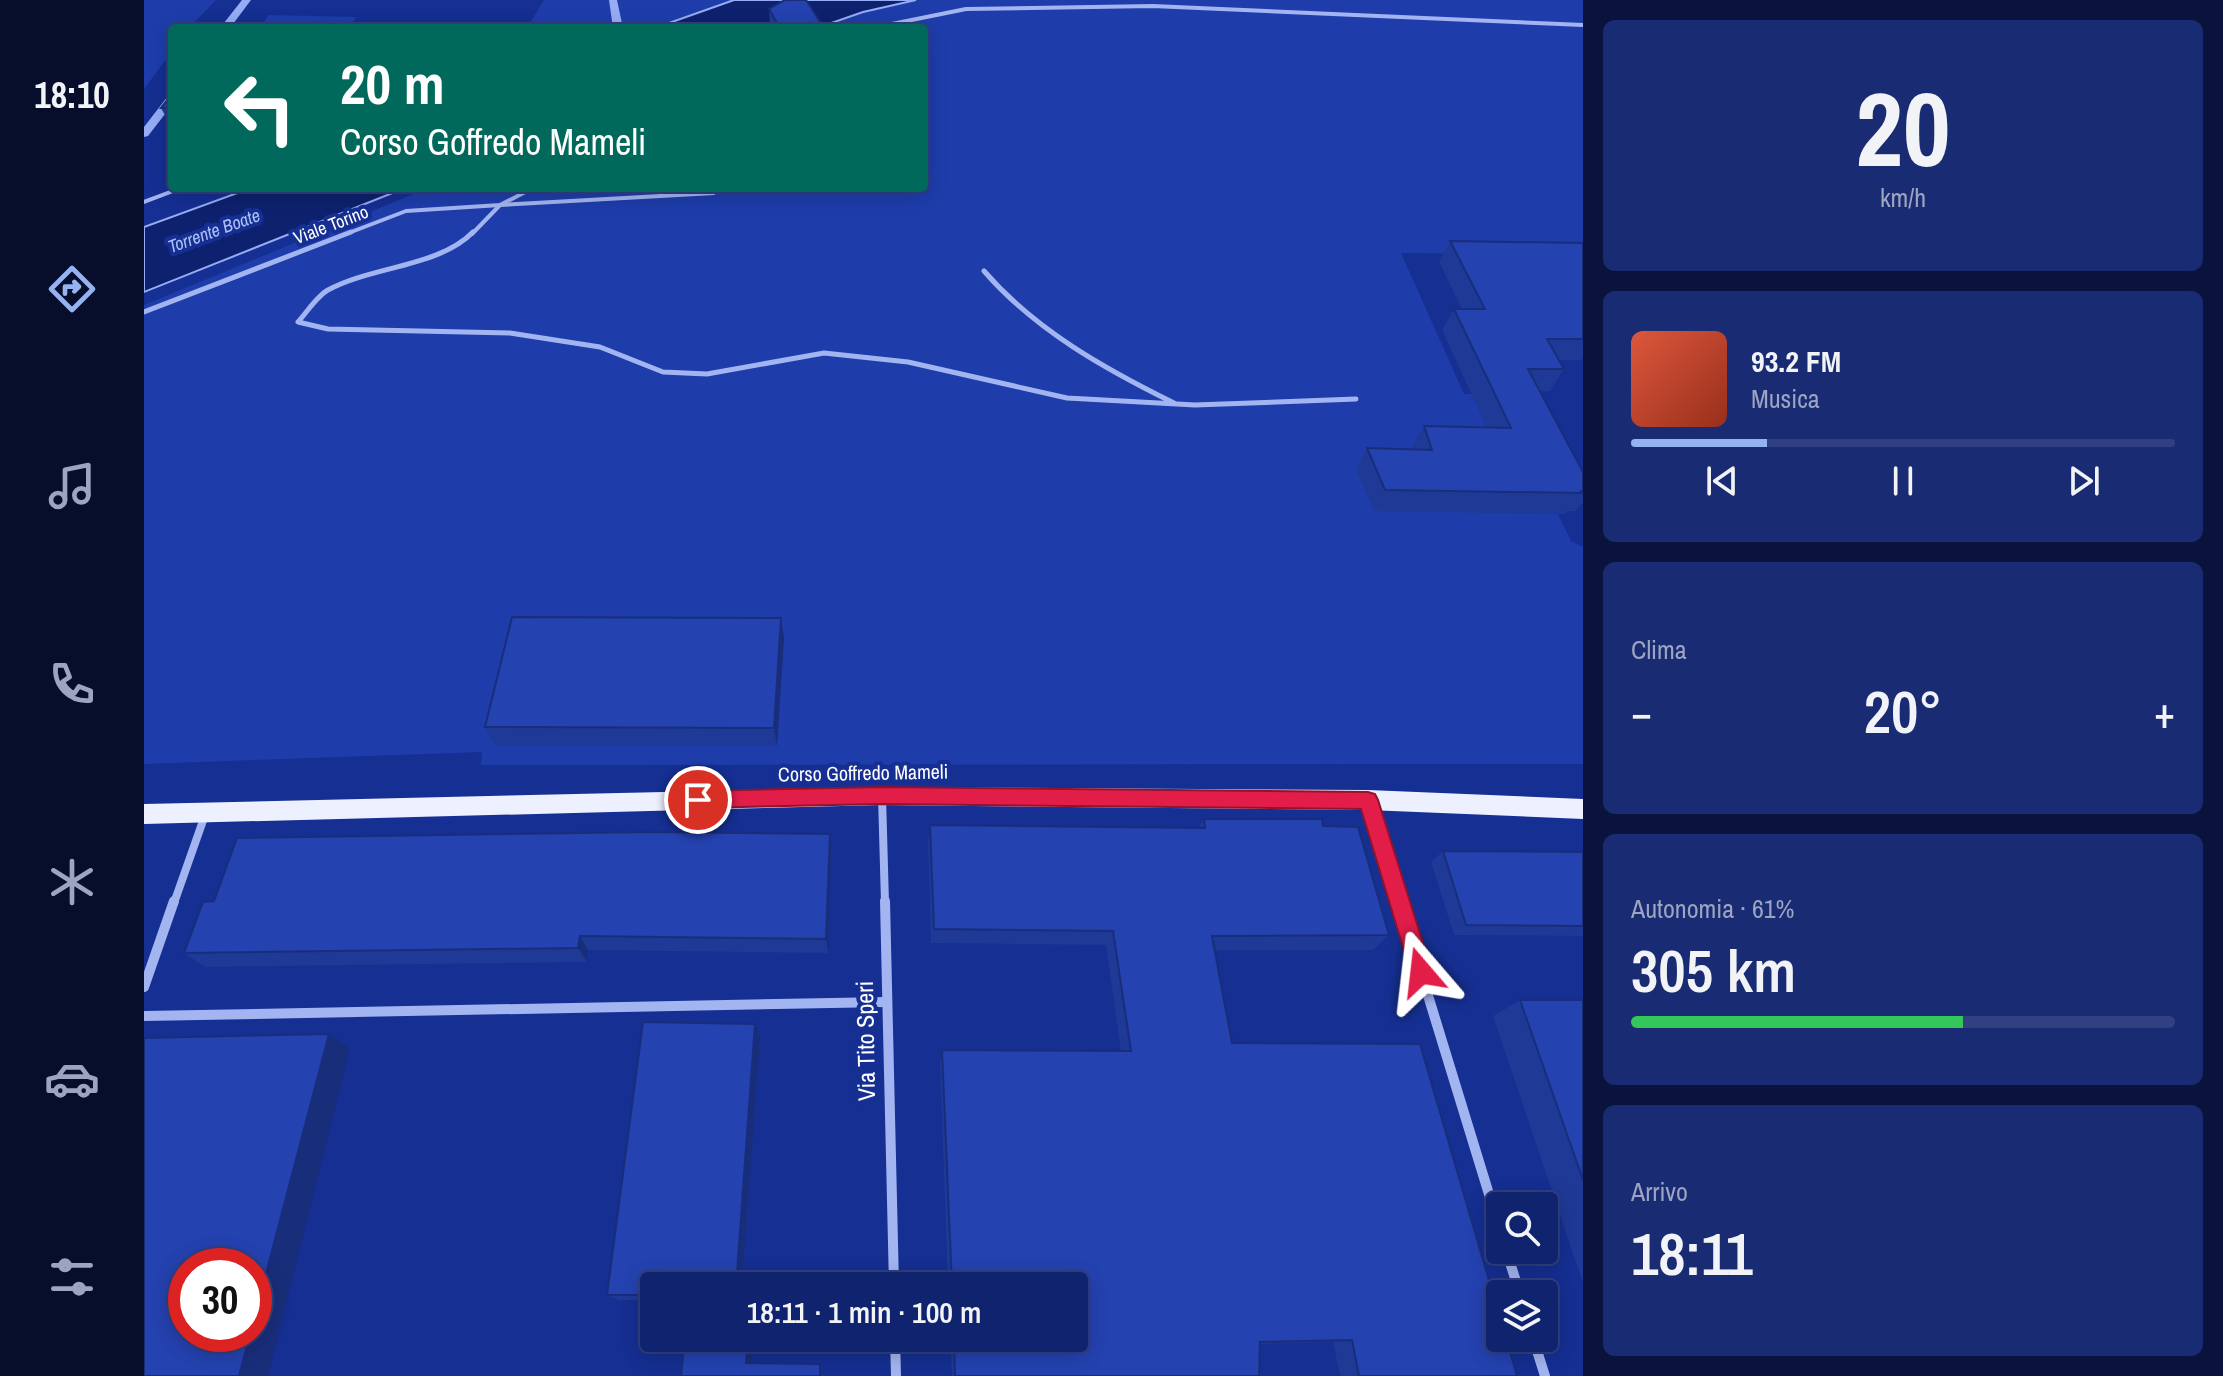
<!DOCTYPE html>
<html lang="it">
<meta charset="utf-8">
<style>
:root{--surface:#10236e;--page:#192b73;--text:#f1f3f6;--muted:#9ca4c2;--line:#304081;--accent:#95b2f1}
body{margin:0;font-family:"Archivo Narrow",sans-serif;background:var(--page);color:var(--text);height:100vh;display:flex;flex-direction:column;font-size:30px;white-space:nowrap}
*{box-sizing:border-box;margin:0}
p{font-size:26px;color:var(--muted)}
.icon{flex:none;width:44px;height:44px;fill:none;stroke:currentColor;stroke-width:2;stroke-linecap:round;stroke-linejoin:round}
.map{position:relative;flex:1;overflow:hidden}
.side{display:flex;flex-direction:column;gap:20px;padding:20px;background:#09133c;width:640px}
.side>*{flex:none}
.top-card{position:absolute;left:24px;top:24px;width:760px;height:168px;border-radius:8px;box-shadow:0 4px 20px #0003,0 0 0 2px var(--line);background:#00695c;color:#fff;overflow:hidden}
.tools{position:absolute;left:1342px;top:1192px;display:grid;gap:16px}
.tools a{display:grid;place-items:center;width:72px;height:72px;border-radius:8px;background:var(--surface);box-shadow:0 4px 20px #0003,0 0 0 2px var(--line);font-size:40px}
.speed{position:absolute;left:24px;top:1248px;display:flex;gap:16px;font-size:40px;font-weight:700;text-align:center}
.speed>*{display:grid;place-content:center;width:104px;height:104px;border-radius:50%;background:var(--surface);box-shadow:0 4px 20px #0003,0 0 0 2px var(--line);line-height:1}
.speed .limit{border:12px solid #d22;background:#fff;color:#111}
.pin{position:absolute;display:grid;place-items:center;width:68px;height:68px;color:#fff;margin:-34px;border:4px solid #fff;border-radius:50%;box-shadow:0 2px 8px #0007}
.me{position:absolute;width:88px;margin:-44px;rotate:343deg;stroke-linejoin:round;filter:drop-shadow(0 0 6px #0008)}
.turn{display:flex;align-items:center;gap:28px;height:168px;padding:0 40px;font-size:36px}
.turn .icon{width:104px;height:104px;stroke-width:2.5}
.turn b{display:block;font-size:56px;line-height:68px}
.big{font-size:60px;font-weight:600;line-height:1.1}
.side .tile{flex:1;display:flex;flex-direction:column;justify-content:center;gap:12px;min-width:0;padding:0 28px;border-radius:12px;background:var(--page)}
.side .dial{align-items:center;gap:0}
.dial b{font-size:104px;line-height:1}
.song{display:flex;align-items:center;gap:24px}
.cover{width:96px;height:96px;border-radius:12px;background:linear-gradient(135deg,hsl(10 70% 55%),hsl(10 70% 35%))}
.played{height:8px;border-radius:4px;background:linear-gradient(90deg,var(--accent) 25%,var(--line) 25%)}
.keys{display:flex;justify-content:space-around;direction:ltr}
.heat{display:flex;justify-content:space-between;align-items:center;font-size:44px;direction:ltr}
.charge{height:12px;border-radius:6px;background:linear-gradient(90deg,#34c759 61%,var(--line) 0)}
.trip{position:absolute;left:496px;top:1272px;width:448px;height:80px;border-radius:8px;background:var(--surface);box-shadow:0 4px 20px #0003,0 0 0 2px var(--line);font-weight:600;line-height:80px;text-align:center}
main{display:flex;flex:1;min-height:0}
.tabs{display:flex;flex-direction:column;width:144px;justify-content:space-around;align-items:center;background:#060e2c;color:var(--muted)}
.tabs .icon{width:56px;height:56px}
.tabs .on{color:var(--accent)}
.tabs b{font-size:36px;color:var(--text)}
.map>svg:first-child{display:block}
.green{fill:#1e3dab}
.water{fill:#0e216e;stroke:#96acf4;stroke-width:2}
.lines{fill:none;stroke-linecap:round;stroke-linejoin:round}
.stream{fill:#96acf4;fill-rule:evenodd}
.service-far1{stroke:#a3b5f1;stroke-width:4}
.service{stroke:#a3b5f1;stroke-width:5}
.minor-far1{stroke:#a3b5f1;stroke-width:8}
.minor{stroke:#a3b5f1;stroke-width:10}
.primary{fill:#edf0ff;fill-rule:evenodd}
.wall{fill:#1f3997}
.shaded-wall{fill:#192e7b}
.building{fill:#2442b0;stroke:#192e7b;stroke-width:2}
.route{fill:#e11d48;stroke:#92132f;stroke-width:2}
.labels{text-anchor:middle;stroke-width:8;stroke-linejoin:round;paint-order:stroke}
.far-street-label{font-size:18px;fill:#fff;stroke:#152f92}
.far-water-label{font-size:18px;font-style:italic;fill:#afc0f8;stroke:#152f92}
.street-label{font-size:20px;fill:#fff;stroke:#152f92}
.near-street-label{font-size:24px;fill:#fff;stroke:#152f92}
</style>
<main>
<nav class="tabs">
<b>18:10</b>
<svg class="icon on" aria-label="directions" viewBox="0 0 24 24"><path d="M12 3l9 9-9 9-9-9zM9 14v-3h6M13 9l2 2-2 2"/></svg>
<svg class="icon" aria-label="music" viewBox="0 0 24 24"><path d="M9 18V5l10-2v13"/><circle cx="6" cy="18" r="3"/><circle cx="16" cy="16" r="3"/></svg>
<svg class="icon" aria-label="phone" viewBox="0 0 24 24"><path d="M5 4h4l2 5-3 2q2 4 5 5l2-3 5 2v4C11 20 4 13 5 4z"/></svg>
<svg class="icon" aria-label="climate" viewBox="0 0 24 24"><path d="M12 3v18M4 7l16 10M4 17L20 7"/></svg>
<svg class="icon" aria-label="car" viewBox="0 0 24 24"><path d="M5 17H2v-5l4-1 3-4h7l3 4 3 1v5h-3M9 17h6M6 11h13"/><circle cx="7" cy="17" r="2"/><circle cx="17" cy="17" r="2"/></svg>
<svg class="icon" aria-label="filters" viewBox="0 0 24 24"><path d="M4 7h16M4 17h16"/><circle cx="9" cy="7" r="2"/><circle cx="15" cy="17" r="2"/></svg>
</nav>
<div class="map">
<svg width="1439" height="1376" viewBox="0 0 1439 1376">
<rect width="100%" height="100%" fill="#152f92"/>
<g class="green">
<path d="M 0,0 L 72,0 L 45,28 L 28,28 L 28,51 L 0,89 Z"/>
<path d="M 400,0 L 1439,0 L 1439,255 L 1257,253 L 1320,394 L 1369,393 L 1414,514 L 1427,541 L 1439,547 L 1439,764 L 337,765 L 338,752 L 0,764 L 0,305 L 284,188 L 780,188 L 780,28 L 383,28 Z"/>
<path d="M 125,15 L 212,17 L 205,28 L 115,28 Z"/>
</g>
<g class="water">
<path d="M 590,0 L 772,0 L 719,12 L 673,28 L 511,28 Z"/>
<path d="M 107,188 L 261,188 L 0,292 L 0,227 Z"/>
</g>
<g class="lines">
<g class="stream">
<path d="M 98,0 L 107,0 L 86,28 L 76,28 Z"/>
<path d="M 465,0 L 473,0 L 479,28 L 469,28 Z"/>
<path d="M 28,95 L 28,105 L 4,136 L 0,137 L 0,127 L 24,96 Z"/>
</g>
<g class="service-far1">
<path d="M 728,28 L 822,9 L 1009,6 L 1439,25"/>
<path d="M 0,202 L 37,188"/>
<path d="M 202,234 L 262,211 L 356,205 L 389,188"/>
<path d="M 328,234 L 356,205 L 570,193"/>
</g>
<g class="service">
<path d="M 329,232 C 295,267 228,266 184,290 C 173,296 163,312 154,322 L 184,329 L 366,333 L 456,347 L 519,372 L 563,374 L 680,353 L 764,362 L 923,398 L 1051,405 L 1212,399"/>
<path d="M 840,271 C 891,330 961,369 1030,403"/>
<path d="M 0,312 L 207,232"/>
</g>
<g class="minor-far1">
<path d="M 738,796 L 741,903"/>
<path d="M 1225,802 L 1256,903"/>
<path d="M 30,903 L 61,815"/>
</g>
<g class="minor">
<path d="M 741,901 L 750,1286"/>
<path d="M 1255,901 L 1356,1230"/>
<path d="M 0,987 L 30,901"/>
<path d="M 0,1016 L 743,1002"/>
<path d="M 1362,1250 L 1376,1294"/>
<path d="M 751,1338 L 752,1376"/>
<path d="M 1389,1338 L 1401,1376"/>
</g>
<path class="primary" d="M 738,787 L 1224,790 L 1439,799 L 1439,819 L 1224,810 L 738,805 L 0,824 L 0,804 Z"/>
</g>
<g class="wall">
<path d="M 625,9 L 680,28 L 626,28 Z"/>
<path d="M 28,94 L 28,128 L 17,108 Z"/>
<path d="M 1306,241 L 1439,243 L 1439,357 L 1437,360 L 1415,360 L 1420,369 L 1406,391 L 1396,391 L 1439,472 L 1439,502 L 1432,511 L 1423,511 L 1421,514 L 1230,511 L 1212,469 L 1223,448 L 1268,449 L 1268,447 L 1280,426 L 1343,428 L 1298,330 L 1310,309 L 1318,309 L 1295,262 Z"/>
<path d="M 640,638 L 633,746 L 352,746 L 341,727 Z"/>
<path d="M 1060,819 L 1179,826 L 1245,935 L 1229,950 L 1071,950 L 1088,1043 L 1373,1376 L 1196,1376 L 1189,1342 L 1116,1344 L 1115,1376 L 808,1376 L 806,1338 L 930,1338 L 930,1286 L 804,1286 L 796,1062 L 798,1050 L 977,1051 L 962,945 L 787,943 L 784,841 L 786,825 L 1054,828 Z"/>
<path d="M 686,834 L 687,851 L 684,953 L 444,950 L 443,962 L 61,967 L 40,953 L 70,901 Z"/>
<path d="M 1299,851 L 1439,852 L 1439,936 L 1310,935 L 1287,862 Z"/>
<path d="M 1376,1000 L 1439,1000 L 1439,1283 L 1349,1016 Z"/>
<path d="M 616,1040 L 598,1286 L 510,1286 L 510,1300 L 474,1300 L 463,1295 Z"/>
</g>
<g class="shaded-wall">
<path d="M 637,618 L 640,638 L 633,746 L 630,728 Z"/>
<path d="M 686,834 L 687,851 L 684,953 L 682,939 Z"/>
<path d="M 436,936 L 444,950 L 443,962 L 434,948 Z"/>
<path d="M 611,1024 L 616,1040 L 598,1286 L 592,1286 Z"/>
<path d="M 185,1034 L 206,1048 L 124,1376 L 95,1376 L 106,1334 L 110,1334 L 110,1319 Z"/>
<path d="M 604,1338 L 609,1338 L 608,1364 L 602,1363 Z"/>
</g>
<g class="building">
<path d="M 641,0 L 662,0 L 680,28 L 636,28 L 625,9 Z"/>
<path d="M 28,94 L 28,108 L 17,108 Z"/>
<path d="M 1306,241 L 1439,243 L 1439,339 L 1403,339 L 1420,369 L 1384,369 L 1439,472 L 1439,491 L 1437,491 L 1438,493 L 1241,490 L 1223,448 L 1288,450 L 1280,426 L 1367,428 L 1310,309 L 1341,309 Z"/>
<path d="M 368,617 L 637,618 L 630,728 L 341,727 Z"/>
<path d="M 1060,819 L 1178,819 L 1179,826 L 1214,827 L 1245,935 L 1068,936 L 1088,1043 L 1276,1044 L 1356,1318 L 1356,1338 L 1362,1338 L 1373,1376 L 1215,1376 L 1208,1340 L 1116,1342 L 1115,1376 L 811,1376 L 810,1338 L 930,1338 L 930,1286 L 808,1286 L 798,1050 L 987,1051 L 969,931 L 790,929 L 786,825 L 1061,828 Z"/>
<path d="M 506,832 L 686,834 L 682,939 L 436,936 L 434,948 L 40,953 L 59,902 L 70,901 L 93,838 Z"/>
<path d="M 1299,851 L 1439,852 L 1439,926 L 1322,925 Z"/>
<path d="M 1376,1000 L 1439,1000 L 1439,1180 Z"/>
<path d="M 499,1022 L 611,1024 L 592,1286 L 510,1286 L 510,1295 L 463,1295 Z"/>
<path d="M 185,1034 L 110,1319 L 110,1266 L 42,1266 L 42,1334 L 106,1334 L 95,1376 L 0,1376 L 0,1038 Z"/>
<path d="M 541,1338 L 604,1338 L 602,1363 L 676,1364 L 676,1376 L 537,1376 Z"/>
</g>
<path class="route" d="M 738,787 L 1224,792 L 1231,794 L 1234,800 L 1288,972 L 1284,980 L 1277,983 L 1269,980 L 1217,809 L 738,804 L 554,808 L 547,806 L 544,800 L 547,793 L 554,791 Z"/>
<g class="labels">
<g class="far-street-label">
<text transform="translate(187 225) rotate(-21)" y="6">Viale Torino</text>
</g>
<g class="far-water-label">
<text transform="translate(70 231) rotate(-20)" y="6">Torrente Boate</text>
</g>
<g class="street-label">
<text transform="translate(719 773) rotate(-1)" y="7">Corso Goffredo Mameli</text>
</g>
<g class="near-street-label">
<text transform="translate(722 1041) rotate(-91)" y="8">Via Tito Speri</text>
</g>
</g>
</svg>
<div class="tools">
<a><svg class="icon" aria-label="search" viewBox="0 0 24 24"><circle cx="10" cy="10" r="6"/><path d="M15 15l6 6"/></svg></a>
<a><svg class="icon" aria-label="layers" viewBox="0 0 24 24"><path d="M12 4l9 5-9 5-9-5zM3 14l9 5 9-5"/></svg></a>
</div>
<div class="speed"><div class="limit">30</div></div>
<div class="pin" style="left:554px;top:800px;background:#d93025"><svg class="icon" aria-label="arrive" viewBox="0 0 24 24"><path d="M6 21V4h12l-3 4 3 4H6"/></svg></div>
<svg class="me" style="left:1277px;top:972px" viewBox="-20 -20 40 40"><path d="M0-17L14 15 0 8-14 15z" fill="#e11d48" stroke="#fff" stroke-width="4"/></svg>
<div class="trip">18:11 · 1 min · 100 m</div>
<div class="top-card">
<div class="turn"><svg class="icon" aria-label="left" viewBox="0 0 24 24"><path d="M17 20v-9H6M10 6l-5 5 5 5"/></svg><div><b>20 m</b>Corso Goffredo Mameli</div></div>
</div>
</div>
<section class="side">
<div class="tile dial"><b>20</b><p>km/h</p></div>
<div class="tile">
<div class="song"><i class="cover"></i><div><b>93.2 FM</b><p>Musica</p></div></div>
<div class="played"></div>
<div class="keys"><svg class="icon" aria-label="previous" viewBox="0 0 24 24"><path d="M18 5L8 12l10 7zM5 5v14"/></svg><svg class="icon" aria-label="pause" viewBox="0 0 24 24"><path d="M8 5v14M16 5v14"/></svg><svg class="icon" aria-label="next" viewBox="0 0 24 24"><path d="M6 5l10 7-10 7zM19 5v14"/></svg></div>
</div>
<div class="tile"><p>Clima</p>
<div class="heat"><a>−</a><b class="big">20°</b><a>+</a></div>
</div>
<div class="tile"><p>Autonomia · 61%</p><b class="big">305 km</b><div class="charge"></div></div>
<div class="tile"><p>Arrivo</p><b class="big">18:11</b></div>
</section>
</main>
